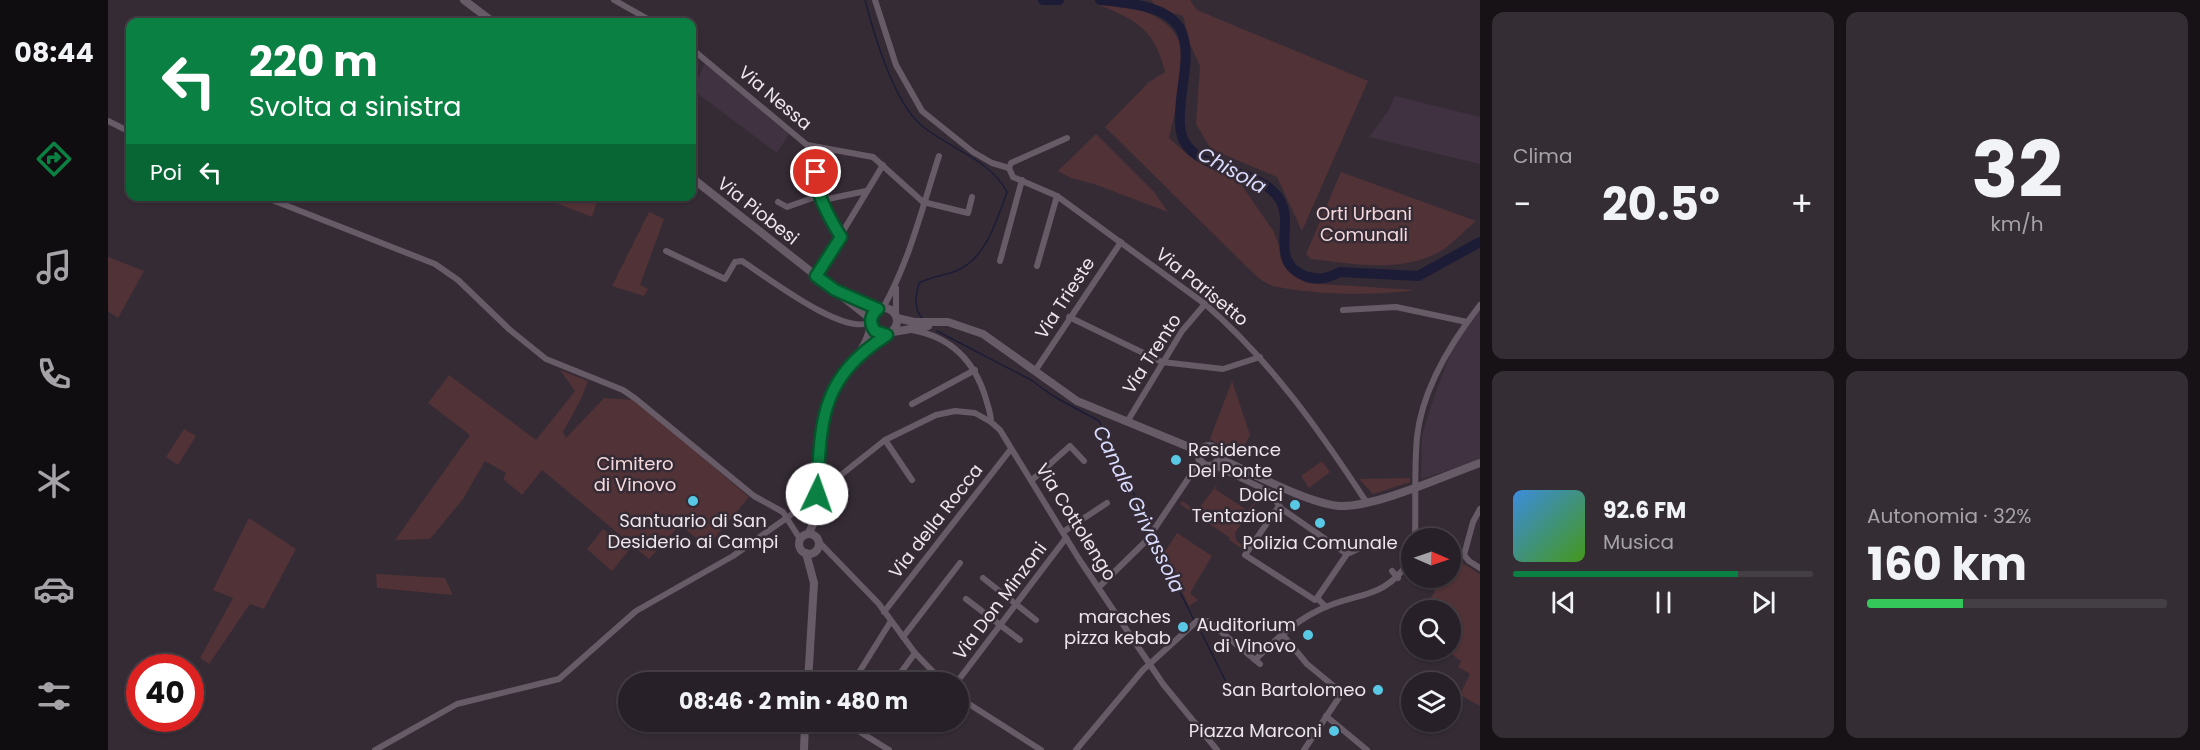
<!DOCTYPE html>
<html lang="it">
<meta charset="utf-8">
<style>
:root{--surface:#282028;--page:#342d34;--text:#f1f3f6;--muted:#a5a3a8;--line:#443e45;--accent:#0b8043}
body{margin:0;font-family:Poppins,sans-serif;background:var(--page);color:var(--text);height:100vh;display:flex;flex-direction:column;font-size:22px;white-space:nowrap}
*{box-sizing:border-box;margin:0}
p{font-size:20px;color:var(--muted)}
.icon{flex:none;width:33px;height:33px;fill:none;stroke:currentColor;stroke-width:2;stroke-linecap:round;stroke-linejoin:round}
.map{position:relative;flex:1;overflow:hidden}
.details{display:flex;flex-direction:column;gap:12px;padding:12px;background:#161216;width:720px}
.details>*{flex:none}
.hud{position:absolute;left:18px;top:18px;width:570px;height:183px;border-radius:12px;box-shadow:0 2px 4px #0004,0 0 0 2px var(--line);background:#0b8043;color:#fff;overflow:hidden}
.needle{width:39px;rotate:92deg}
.tools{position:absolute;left:1293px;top:528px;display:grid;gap:12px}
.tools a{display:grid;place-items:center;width:60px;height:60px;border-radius:50%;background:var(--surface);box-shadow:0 2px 4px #0004,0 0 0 2px var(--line);font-size:30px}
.speed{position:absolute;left:18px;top:654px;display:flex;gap:12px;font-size:30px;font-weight:700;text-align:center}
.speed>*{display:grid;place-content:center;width:78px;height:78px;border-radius:50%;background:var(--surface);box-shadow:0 2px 4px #0004,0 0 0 2px var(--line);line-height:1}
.speed .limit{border:9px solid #d22;background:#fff;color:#111}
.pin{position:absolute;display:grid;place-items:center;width:51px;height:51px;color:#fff;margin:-26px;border:3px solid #fff;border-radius:50%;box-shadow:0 2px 6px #0007}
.me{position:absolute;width:66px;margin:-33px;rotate:3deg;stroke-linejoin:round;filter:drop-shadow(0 0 4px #0008)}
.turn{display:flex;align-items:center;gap:21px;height:126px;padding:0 24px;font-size:27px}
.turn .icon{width:78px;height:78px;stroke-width:2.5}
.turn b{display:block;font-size:42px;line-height:51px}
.then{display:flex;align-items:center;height:57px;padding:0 24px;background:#0003;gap:12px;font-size:22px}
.big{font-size:45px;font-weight:700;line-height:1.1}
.details .widget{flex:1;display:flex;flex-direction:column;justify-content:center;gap:9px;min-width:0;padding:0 21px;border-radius:12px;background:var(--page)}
.details .dial{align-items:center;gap:0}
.dial b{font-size:78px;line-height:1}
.song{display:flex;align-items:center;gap:18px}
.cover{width:72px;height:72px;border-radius:9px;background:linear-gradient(135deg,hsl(210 70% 55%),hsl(100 70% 35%))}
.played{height:6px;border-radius:3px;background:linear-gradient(90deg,var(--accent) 75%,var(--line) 75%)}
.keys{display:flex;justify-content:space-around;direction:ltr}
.heat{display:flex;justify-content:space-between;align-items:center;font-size:33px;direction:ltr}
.charge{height:9px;border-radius:4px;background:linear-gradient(90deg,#34c759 32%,var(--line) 0)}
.details .tiles{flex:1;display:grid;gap:12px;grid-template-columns:repeat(2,1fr)}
.trip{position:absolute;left:510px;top:672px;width:351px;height:60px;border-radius:30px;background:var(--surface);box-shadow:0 2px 4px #0004,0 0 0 2px var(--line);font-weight:700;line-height:60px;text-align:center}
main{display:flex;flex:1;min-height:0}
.menu{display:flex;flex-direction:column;width:108px;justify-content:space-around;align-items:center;background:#100d10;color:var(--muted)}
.menu .icon{width:42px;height:42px}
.menu .active{color:var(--accent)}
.menu b{font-size:27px;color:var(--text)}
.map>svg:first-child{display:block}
.built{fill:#413241}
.green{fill:#513236}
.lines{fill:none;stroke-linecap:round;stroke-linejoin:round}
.stream{stroke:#1d1c37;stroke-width:1.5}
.river{stroke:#1d1c37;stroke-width:10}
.minor{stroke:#675b67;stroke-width:6}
.tertiary{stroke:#675b67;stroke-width:8}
.route-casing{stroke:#07532c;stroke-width:15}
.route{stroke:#0b8043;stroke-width:10}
.poi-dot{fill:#59c8e4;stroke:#352b35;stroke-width:2}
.labels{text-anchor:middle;stroke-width:5;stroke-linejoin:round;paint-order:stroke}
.street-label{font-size:18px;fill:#ece5eb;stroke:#352b35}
.park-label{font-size:18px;fill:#f6d9dc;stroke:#352b35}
.poi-label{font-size:18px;fill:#ece5eb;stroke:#352b35;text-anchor:end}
.water-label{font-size:20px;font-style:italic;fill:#d9dbff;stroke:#352b35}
</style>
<main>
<nav class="menu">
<b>08:44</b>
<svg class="icon active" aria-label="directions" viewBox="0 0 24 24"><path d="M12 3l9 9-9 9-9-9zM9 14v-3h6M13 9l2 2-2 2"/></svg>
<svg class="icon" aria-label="music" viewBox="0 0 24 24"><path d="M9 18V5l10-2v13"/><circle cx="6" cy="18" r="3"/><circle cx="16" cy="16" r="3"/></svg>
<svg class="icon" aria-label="phone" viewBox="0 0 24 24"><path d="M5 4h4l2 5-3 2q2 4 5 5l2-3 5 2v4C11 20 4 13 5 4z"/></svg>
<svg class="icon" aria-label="climate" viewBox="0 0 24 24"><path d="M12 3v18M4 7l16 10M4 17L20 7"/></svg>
<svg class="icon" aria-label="car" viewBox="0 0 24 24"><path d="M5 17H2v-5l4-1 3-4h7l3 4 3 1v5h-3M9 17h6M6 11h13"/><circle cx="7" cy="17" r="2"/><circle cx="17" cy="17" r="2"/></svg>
<svg class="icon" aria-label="filters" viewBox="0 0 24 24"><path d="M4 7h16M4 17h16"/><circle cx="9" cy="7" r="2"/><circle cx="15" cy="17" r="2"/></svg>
</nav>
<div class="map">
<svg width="1372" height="750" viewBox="0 0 1372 750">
<rect width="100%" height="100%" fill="#352b35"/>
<g class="built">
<path d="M 597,63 L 681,134 L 669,153 L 585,90 Z"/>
<path d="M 1287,96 L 1372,117 L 1372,164 L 1261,137 L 1281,110 Z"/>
<path d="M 1372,310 L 1372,460 L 1313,479 L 1314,435 L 1326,397 L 1345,347 Z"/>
</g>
<g class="green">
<path d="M 1043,0 L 1082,0 L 1089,10 L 1260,81 L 1194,231 L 1169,177 L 1103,149 L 1088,124 L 1092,66 L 1082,44 L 1075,16 C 1065,13 1049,10 1043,0 Z"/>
<path d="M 1009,3 C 1098,23 1076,69 1061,138 L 1080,155 L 1132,183 L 1166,232 L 1180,270 L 1198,283 L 1307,290 C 1268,296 1204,295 1165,286 C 1156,283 1149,277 1142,270 L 997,127 L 1041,82 L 1057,72 C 1047,30 1029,20 991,5 Z"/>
<path d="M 988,134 L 1046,192 L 1060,212 L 986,184 L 963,178 L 950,171 Z"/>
<path d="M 1233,172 L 1368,221 C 1357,230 1347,241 1336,249 C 1297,274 1246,264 1203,259 L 1198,254 Z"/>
<path d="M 433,197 L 475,197 L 489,202 L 484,217 Z"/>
<path d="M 541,212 L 556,219 L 532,285 L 540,289 L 536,296 L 504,286 Z"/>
<path d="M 0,257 L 36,271 L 10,318 L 0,311 Z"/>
<path d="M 452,370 L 480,381 L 473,399 L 455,432 L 458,438 L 496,398 L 527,400 L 641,497 L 599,547 L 572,525 L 541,559 L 434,470 L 414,495 L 395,479 L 398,473 L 377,461 L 355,499 L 322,539 L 287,540 L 362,435 L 320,403 L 341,375 L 428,440 L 467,391 Z"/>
<path d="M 1124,381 L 1142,435 L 1131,457 L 1102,439 Z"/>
<path d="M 76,429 L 88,436 L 70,465 L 58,457 Z"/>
<path d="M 1214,461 L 1222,472 L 1201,488 L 1193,476 Z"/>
<path d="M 1302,478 L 1302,482 L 1265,494 L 1251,479 Z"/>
<path d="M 1111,482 L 1107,489 L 1139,510 L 1149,501 L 1127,533 L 1128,540 L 1134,545 L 1133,548 L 1121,540 L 1122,538 L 1072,504 L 1074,501 L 1083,507 L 1091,508 Z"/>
<path d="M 141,518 L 188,549 L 156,609 L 142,604 L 101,664 L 92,658 L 125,598 L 105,590 Z"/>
<path d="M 495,529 L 521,550 L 504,571 L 479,549 Z"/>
<path d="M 1069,533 L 1104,556 L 1082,593 L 1090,600 L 1081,606 L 1056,553 Z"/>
<path d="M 1343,556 L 1372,574 L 1372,706 L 1352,695 L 1362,674 L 1350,667 L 1353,661 L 1338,650 L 1342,650 L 1342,610 L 1313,610 L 1327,592 L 1325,584 L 1319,589 L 1319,578 L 1342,578 Z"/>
<path d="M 268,574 L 337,578 L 345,595 L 269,588 Z"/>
</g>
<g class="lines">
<g class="stream">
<path d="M 757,0 C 766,34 786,102 813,125 C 840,148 883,160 899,192 C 889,219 879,257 850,270 C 837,276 824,276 811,283 C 808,295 805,308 814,318"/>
<path d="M 829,331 L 923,380 L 945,396 L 991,421 L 1023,486 L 1041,532"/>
<path d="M 1044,536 L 1086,620"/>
<path d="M 1089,624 L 1125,696"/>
</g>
<g class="river">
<path d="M 935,0 L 951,0"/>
<path d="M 992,0 C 1019,3 1066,5 1075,36 C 1081,55 1075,80 1073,100 C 1072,112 1070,129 1076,141 C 1094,174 1152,167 1172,200 C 1187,225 1160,261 1197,276 C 1210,281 1220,278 1232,272 L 1310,276 L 1372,242"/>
</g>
<g class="minor">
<path d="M 506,0 L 545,22"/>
<path d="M 767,0 L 788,65 L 814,111 L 865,152 L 884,163 L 901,168"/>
<path d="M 584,49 L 699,145 L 765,157 L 815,202 L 860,213 L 864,197"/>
<path d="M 0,121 L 22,132"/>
<path d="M 959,138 L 903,163 L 901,168 L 905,177 L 949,196 L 1097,304 C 1162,360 1212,431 1259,503"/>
<path d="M 708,173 C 706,192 723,221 733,236"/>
<path d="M 154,196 L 327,264 L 350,280 L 402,330 L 438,359 L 515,390 L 528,399 L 646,496 L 675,512 L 692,539"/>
<path d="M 715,200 L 758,191"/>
<path d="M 670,202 L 679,207 L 713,195"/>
<path d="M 558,251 L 617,279 L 627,262 L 634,261 C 659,277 736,337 763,322"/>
<path d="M 892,261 L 914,180"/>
<path d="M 929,266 L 949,196"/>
<path d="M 708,276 L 775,165"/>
<path d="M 775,308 C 802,260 814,208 831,156"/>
<path d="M 1235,310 L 1288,307 L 1359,322"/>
<path d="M 788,314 L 788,288"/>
<path d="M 961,317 L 1054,362 L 1115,369 L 1152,357"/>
<path d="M 804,330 C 844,337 867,362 878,399 C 880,407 883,413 883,422"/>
<path d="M 927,371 L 1013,242"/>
<path d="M 804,404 L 867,370"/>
<path d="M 1019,422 L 1074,331 L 1097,304"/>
<path d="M 777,440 L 804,480"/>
<path d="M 1105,465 L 1160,491 L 1174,509 L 1239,554"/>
<path d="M 924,480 L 962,446 L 976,461"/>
<path d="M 1171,506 L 1137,555 L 1207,600 L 1209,598"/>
<path d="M 1372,509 L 1365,522 L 1356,555 L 1361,561 L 1372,568"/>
<path d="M 955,532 L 999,503"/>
<path d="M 1307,538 C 1308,505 1306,470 1309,437 C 1314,390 1344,341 1372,305"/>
<path d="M 711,542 L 771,604 L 807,653 L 835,682"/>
<path d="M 1284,571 L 1290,578"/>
<path d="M 875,578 L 928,620"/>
<path d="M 991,587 L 1039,540 L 1092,461"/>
<path d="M 858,599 L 912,640"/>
<path d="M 1218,607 L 1209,598 L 1239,554 L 1265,542"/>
<path d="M 776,612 L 903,449"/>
<path d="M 1174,634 L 1199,664 L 1234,693 L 1196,750"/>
<path d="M 795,637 L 852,563"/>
<path d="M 1147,660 C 1166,641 1185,623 1209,611 C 1250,590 1274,603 1304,558"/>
<path d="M 745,682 L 783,621"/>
<path d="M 786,682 L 807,653"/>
<path d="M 849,682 L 958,538"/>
<path d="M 850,697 L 933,750"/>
<path d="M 1218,716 L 1259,750"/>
<path d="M 736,722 L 781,750"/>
<path d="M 267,750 L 349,704 L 451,679 L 528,611 L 625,556 L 680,517 L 777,440 L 828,415 L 847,411 L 867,413 L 883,422 L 892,430 L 971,559 L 1055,684 L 1109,750"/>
<path d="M 968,750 L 1035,670 L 1089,621 L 1100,621 L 1152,664"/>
</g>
<g class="tertiary">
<path d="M 356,0 L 385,22"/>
<path d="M 584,178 L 763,319"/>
<path d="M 739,296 L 770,309"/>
<circle cx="776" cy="321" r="13"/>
<path d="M 789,318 L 806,322 L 840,322 L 875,334 L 969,401 L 1086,449 L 1094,449"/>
<path d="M 785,332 L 820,326"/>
<path d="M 756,353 L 779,335"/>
<circle cx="1101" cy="456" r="10"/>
<path d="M 1111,455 L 1119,462 C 1148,475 1200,503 1231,506 C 1266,508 1336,476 1372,463"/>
<path d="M 701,533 L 706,522 L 714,418 C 718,405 723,391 731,379 C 745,358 759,350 763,324"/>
<circle cx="701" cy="544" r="10"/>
<path d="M 698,553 L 706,583 L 700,682"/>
<path d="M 696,750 L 697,722"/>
</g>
</g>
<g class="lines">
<defs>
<path id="route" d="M 708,172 C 706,191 723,221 733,237 L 708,276 L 727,290 L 770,309 C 762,315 761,323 767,331 L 779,335 C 711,379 713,421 709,494"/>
</defs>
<use href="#route" class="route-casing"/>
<use href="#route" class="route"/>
</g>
<g class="poi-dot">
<circle cx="1068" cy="460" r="6"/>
<circle cx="585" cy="501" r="6"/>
<circle cx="1187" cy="505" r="6"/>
<circle cx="1212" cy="523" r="6"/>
<circle cx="1075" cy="627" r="6"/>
<circle cx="1200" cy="635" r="6"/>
<circle cx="1270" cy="690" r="6"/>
<circle cx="1226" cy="731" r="6"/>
</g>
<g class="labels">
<g class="street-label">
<text transform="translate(667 98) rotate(40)" y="6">Via Nessa</text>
<text transform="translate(650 211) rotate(38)" y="6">Via Piobesi</text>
<text transform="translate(1094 287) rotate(39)" y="6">Via Parisetto</text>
<text transform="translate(957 298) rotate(-57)" y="6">Via Trieste</text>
<text transform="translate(1044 354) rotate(-57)" y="6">Via Trento</text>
<text transform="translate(828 521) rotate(-52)" y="6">Via della Rocca</text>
<text transform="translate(968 522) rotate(58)" y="6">Via Cottolengo</text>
<text transform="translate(892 601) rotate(-53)" y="6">Via Don Minzoni</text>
</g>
<g class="park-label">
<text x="1256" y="220">Orti Urbani<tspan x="1256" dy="21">Comunali</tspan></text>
<text x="527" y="470">Cimitero<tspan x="527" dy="21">di Vinovo</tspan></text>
</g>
<g class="poi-label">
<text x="1080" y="456" text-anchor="start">Residence<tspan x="1080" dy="21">Del Ponte</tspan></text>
<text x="1175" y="501">Dolci<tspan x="1175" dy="21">Tentazioni</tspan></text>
<text x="585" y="527" text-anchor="middle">Santuario di San<tspan x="585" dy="21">Desiderio ai Campi</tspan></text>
<text x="1212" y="549" text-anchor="middle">Polizia Comunale</text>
<text x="1063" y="623">maraches<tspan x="1063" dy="21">pizza kebab</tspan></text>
<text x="1188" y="631">Auditorium<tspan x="1188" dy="21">di Vinovo</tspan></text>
<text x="1258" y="696">San Bartolomeo</text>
<text x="1214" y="737">Piazza Marconi</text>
</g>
<g class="water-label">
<text transform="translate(1124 170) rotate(29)" y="7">Chisola</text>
<text transform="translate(1031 509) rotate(64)" y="7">Canale Grivassola</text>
</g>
</g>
</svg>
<div class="tools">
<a><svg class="needle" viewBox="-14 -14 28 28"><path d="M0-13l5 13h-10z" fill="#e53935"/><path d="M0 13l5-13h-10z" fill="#a5a3a8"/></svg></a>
<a><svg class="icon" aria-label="search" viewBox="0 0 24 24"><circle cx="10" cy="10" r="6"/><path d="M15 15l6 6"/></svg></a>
<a><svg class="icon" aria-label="layers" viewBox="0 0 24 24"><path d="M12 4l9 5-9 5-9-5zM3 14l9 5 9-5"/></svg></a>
</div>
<div class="speed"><div class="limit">40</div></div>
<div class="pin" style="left:708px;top:172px;background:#d93025"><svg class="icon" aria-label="arrive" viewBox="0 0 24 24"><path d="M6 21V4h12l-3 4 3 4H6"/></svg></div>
<svg class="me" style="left:709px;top:494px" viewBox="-20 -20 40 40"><circle r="19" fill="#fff"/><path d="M0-13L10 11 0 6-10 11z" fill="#0b8043"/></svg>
<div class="trip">08:46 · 2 min · 480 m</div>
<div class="hud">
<div class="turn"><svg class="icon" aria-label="left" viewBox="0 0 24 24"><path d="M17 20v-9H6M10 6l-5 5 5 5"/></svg><div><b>220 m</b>Svolta a sinistra</div></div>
<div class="then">Poi<svg class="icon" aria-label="left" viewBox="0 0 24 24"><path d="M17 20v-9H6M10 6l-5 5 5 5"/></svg></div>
</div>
</div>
<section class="details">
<div class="tiles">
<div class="widget"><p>Clima</p>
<div class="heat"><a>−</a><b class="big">20.5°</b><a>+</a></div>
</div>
<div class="widget dial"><b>32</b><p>km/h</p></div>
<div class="widget">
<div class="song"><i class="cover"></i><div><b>92.6 FM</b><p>Musica</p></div></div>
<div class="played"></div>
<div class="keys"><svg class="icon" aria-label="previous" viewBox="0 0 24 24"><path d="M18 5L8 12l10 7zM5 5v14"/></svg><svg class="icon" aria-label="pause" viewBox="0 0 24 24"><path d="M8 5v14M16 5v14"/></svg><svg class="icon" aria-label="next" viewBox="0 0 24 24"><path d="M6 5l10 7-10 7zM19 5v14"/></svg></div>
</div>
<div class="widget"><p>Autonomia · 32%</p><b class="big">160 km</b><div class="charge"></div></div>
</div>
</section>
</main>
